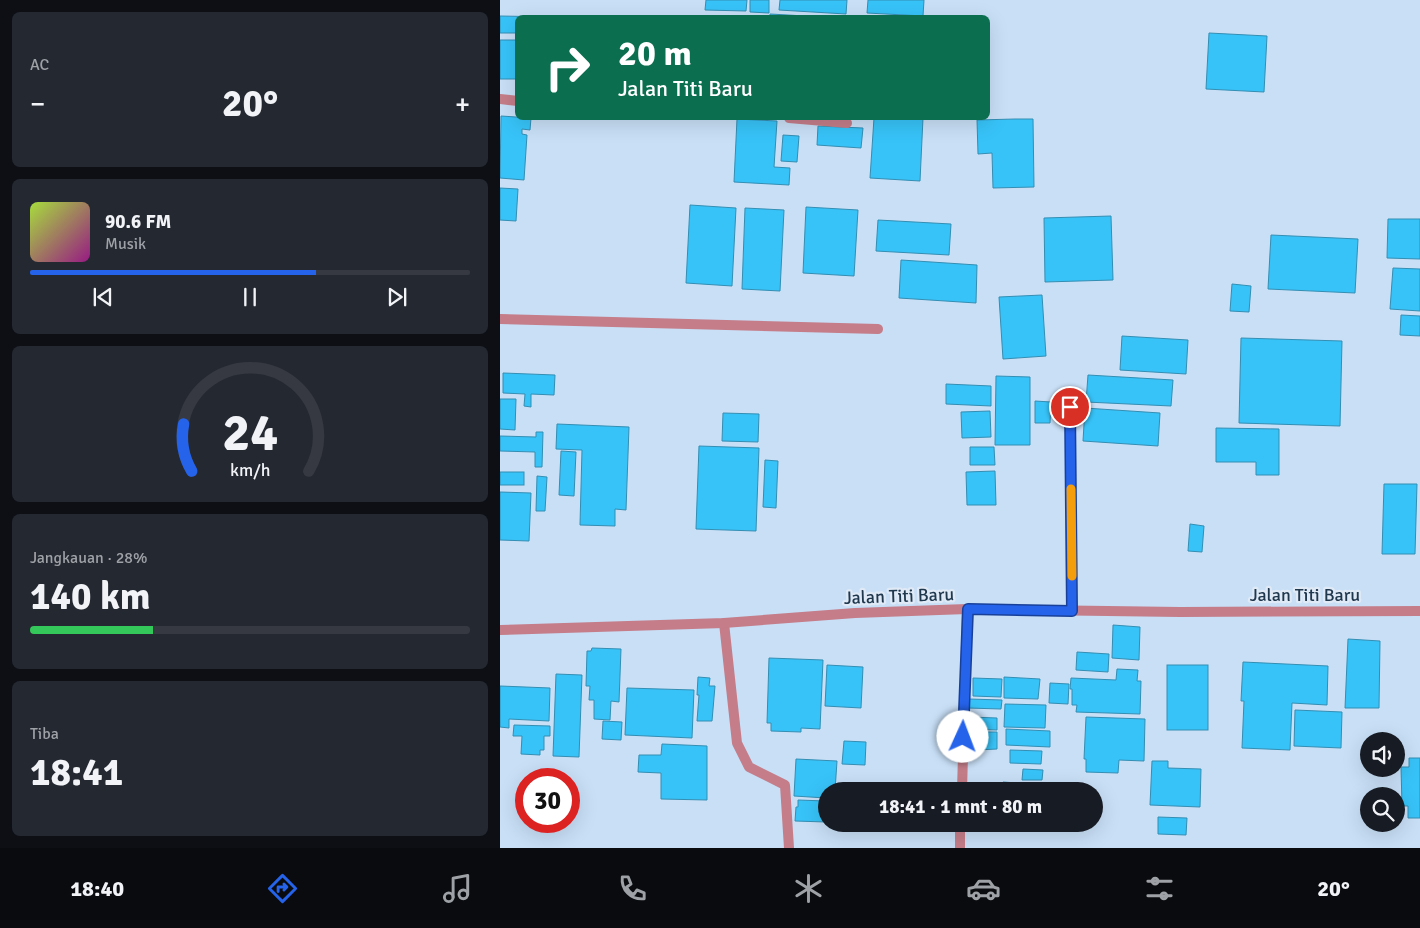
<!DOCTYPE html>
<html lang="id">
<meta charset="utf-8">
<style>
:root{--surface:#171b24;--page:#242831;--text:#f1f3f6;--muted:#9ea1a6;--line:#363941;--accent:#2563eb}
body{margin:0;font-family:Signika,sans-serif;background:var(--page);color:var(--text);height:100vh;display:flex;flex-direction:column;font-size:19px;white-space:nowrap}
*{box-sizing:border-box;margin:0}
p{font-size:16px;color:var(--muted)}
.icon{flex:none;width:28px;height:28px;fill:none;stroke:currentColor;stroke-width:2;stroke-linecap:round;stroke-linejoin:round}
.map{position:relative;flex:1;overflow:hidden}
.panel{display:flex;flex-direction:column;gap:12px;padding:12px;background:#0d0f14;width:500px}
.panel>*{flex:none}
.guide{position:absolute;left:15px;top:15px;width:475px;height:105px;border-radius:8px;box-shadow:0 5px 20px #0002;background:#0b6e4f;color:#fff;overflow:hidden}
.fabs{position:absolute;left:860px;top:732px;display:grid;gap:10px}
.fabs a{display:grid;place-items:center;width:45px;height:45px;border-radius:50%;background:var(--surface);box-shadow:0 5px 20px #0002;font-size:25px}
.speed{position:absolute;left:15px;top:768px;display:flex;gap:10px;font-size:25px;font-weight:700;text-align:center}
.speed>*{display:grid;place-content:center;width:65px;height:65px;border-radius:50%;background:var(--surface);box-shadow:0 5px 20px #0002;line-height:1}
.speed .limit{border:8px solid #d22;background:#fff;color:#111}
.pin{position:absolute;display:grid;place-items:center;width:42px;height:42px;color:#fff;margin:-21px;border:2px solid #fff;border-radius:50%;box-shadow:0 1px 5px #0007}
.me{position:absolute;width:55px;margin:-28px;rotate:2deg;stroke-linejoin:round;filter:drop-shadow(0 0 4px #0008)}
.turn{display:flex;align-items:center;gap:18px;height:105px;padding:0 20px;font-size:22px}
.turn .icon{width:65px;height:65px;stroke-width:2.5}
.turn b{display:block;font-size:35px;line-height:42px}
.big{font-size:38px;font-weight:800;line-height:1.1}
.panel .card{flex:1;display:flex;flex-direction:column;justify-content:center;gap:8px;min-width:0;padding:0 18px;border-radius:8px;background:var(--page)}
.panel .dial{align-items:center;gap:0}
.dial svg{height:130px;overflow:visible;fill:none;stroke:var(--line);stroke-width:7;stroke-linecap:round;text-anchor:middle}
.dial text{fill:var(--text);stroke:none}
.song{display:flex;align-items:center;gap:15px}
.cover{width:60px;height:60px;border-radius:8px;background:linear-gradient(135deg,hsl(80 70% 55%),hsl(310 70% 35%))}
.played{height:5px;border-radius:2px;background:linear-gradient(90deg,var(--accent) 65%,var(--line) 65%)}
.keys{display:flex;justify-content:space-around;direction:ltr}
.heat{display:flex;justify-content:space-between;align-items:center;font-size:28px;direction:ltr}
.charge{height:8px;border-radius:4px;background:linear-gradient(90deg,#34c759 28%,var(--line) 0)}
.trip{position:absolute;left:318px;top:782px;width:285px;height:50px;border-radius:25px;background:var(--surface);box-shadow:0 5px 20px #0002;font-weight:800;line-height:50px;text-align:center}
.tabs{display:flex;height:80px;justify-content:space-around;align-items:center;background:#090b0e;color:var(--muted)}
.tabs .icon{width:35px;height:35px}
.tabs .active{color:var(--accent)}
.tabs b{font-size:22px;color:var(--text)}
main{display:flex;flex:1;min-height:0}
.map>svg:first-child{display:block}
.building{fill:#37c3f8;stroke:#348eb3}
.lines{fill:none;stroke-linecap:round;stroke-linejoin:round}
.minor{stroke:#c47d89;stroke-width:10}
.tertiary{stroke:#c47d89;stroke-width:10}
.route-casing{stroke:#184099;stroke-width:12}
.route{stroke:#2563eb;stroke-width:9}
.slow{stroke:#f59e0b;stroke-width:9}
.labels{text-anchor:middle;stroke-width:4.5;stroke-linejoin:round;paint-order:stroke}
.street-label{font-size:18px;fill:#20384e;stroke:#dfeaf6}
</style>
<main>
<section class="panel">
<div class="card"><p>AC</p>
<div class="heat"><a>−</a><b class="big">20°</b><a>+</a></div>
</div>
<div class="card">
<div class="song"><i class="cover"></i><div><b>90.6 FM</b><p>Musik</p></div></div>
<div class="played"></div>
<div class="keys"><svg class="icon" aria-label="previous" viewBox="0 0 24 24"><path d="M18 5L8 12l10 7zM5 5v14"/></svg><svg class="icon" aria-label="pause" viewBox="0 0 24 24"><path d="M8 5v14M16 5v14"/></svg><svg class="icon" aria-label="next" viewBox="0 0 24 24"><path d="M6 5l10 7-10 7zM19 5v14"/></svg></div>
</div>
<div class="card dial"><svg viewBox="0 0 100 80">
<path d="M14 69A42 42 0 1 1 86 69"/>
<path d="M14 69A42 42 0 0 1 9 40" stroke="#2563eb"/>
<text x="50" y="56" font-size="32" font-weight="700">24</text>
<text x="50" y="72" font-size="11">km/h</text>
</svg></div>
<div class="card"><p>Jangkauan · 28%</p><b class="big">140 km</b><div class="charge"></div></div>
<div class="card"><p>Tiba</p><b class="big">18:41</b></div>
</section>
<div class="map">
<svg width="920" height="848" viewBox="0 0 920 848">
<rect width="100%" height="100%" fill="#c8dff6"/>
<g class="building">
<path d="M 206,0 L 247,0 L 246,11 L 205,10 Z"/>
<path d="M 250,0 L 269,0 L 269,13 L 250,12 Z"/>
<path d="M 280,0 L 347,0 L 346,14 L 279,10 Z"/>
<path d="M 368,0 L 424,0 L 423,16 L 367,13 Z"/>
<path d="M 270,14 L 323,17 L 323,18 L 270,18 Z"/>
<path d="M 0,16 L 51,17 L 51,18 L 18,18 L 18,33 L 0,33 Z"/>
<path d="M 709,33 L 767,36 L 764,92 L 706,89 Z"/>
<rect x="0" y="40" width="18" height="39"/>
<path d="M 1,116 L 31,118 L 30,130 L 22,129 L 22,134 L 27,135 L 24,180 L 0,178 Z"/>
<path d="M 374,118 L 423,118 L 420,181 L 370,178 Z"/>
<path d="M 237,119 L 277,121 L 274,167 L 290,168 L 289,185 L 234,182 Z"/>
<path d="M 515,119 L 533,119 L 534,187 L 493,188 L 492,153 L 478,154 L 477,120 Z"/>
<path d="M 318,126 L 363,128 L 361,148 L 317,145 Z"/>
<path d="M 283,135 L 299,136 L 297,162 L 281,161 Z"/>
<path d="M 0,188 L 18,189 L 16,221 L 0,220 Z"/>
<path d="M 190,205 L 236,208 L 232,286 L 186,283 Z"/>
<path d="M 306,207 L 358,210 L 354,276 L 303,273 Z"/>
<path d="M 245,208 L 284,210 L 280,291 L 242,289 Z"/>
<path d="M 611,216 L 613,280 L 545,282 L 544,218 Z"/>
<path d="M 888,219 L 920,219 L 920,259 L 887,258 Z"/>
<path d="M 378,220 L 451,224 L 449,255 L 376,251 Z"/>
<path d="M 771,235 L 858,239 L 855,293 L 768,289 Z"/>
<path d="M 401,260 L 477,265 L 476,303 L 399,298 Z"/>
<path d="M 893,268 L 920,269 L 920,311 L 890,309 Z"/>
<path d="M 732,284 L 751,286 L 749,312 L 730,311 Z"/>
<path d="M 542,295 L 546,356 L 503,359 L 499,297 Z"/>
<path d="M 901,315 L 920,316 L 920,336 L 900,335 Z"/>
<path d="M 622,336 L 688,340 L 686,374 L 620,370 Z"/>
<path d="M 741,338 L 842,341 L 840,426 L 739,423 Z"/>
<path d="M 3,373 L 55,375 L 54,395 L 31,394 L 31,407 L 24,406 L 25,394 L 3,393 Z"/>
<path d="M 588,375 L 673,380 L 671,406 L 586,402 Z"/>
<path d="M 496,376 L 530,377 L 530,445 L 495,445 Z"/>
<path d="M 446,384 L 491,386 L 491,406 L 446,404 Z"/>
<path d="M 0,399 L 16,399 L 15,430 L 0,429 Z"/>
<path d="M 535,401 L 551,402 L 550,423 L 535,423 Z"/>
<path d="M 585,408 L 660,413 L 658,446 L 583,441 Z"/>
<path d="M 490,411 L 491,437 L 462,438 L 461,412 Z"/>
<path d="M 223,413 L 259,414 L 258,442 L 222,441 Z"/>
<path d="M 57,424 L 129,427 L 126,510 L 115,509 L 115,526 L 80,525 L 82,450 L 56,449 Z"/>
<path d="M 716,428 L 779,429 L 779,475 L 756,475 L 756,462 L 716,462 Z"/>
<path d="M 36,432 L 43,432 L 42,467 L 35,467 L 35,452 L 0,451 L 0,436 L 36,437 Z"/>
<path d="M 199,446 L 259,448 L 256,531 L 196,529 Z"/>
<path d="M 470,447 L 494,447 L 495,465 L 470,465 Z"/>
<path d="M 61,451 L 76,452 L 74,496 L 59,495 Z"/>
<path d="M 265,460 L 278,461 L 276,508 L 263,507 Z"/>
<path d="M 495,471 L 496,505 L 467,505 L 466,472 Z"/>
<rect x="0" y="472" width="24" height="13"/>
<path d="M 37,476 L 47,477 L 45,511 L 36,511 Z"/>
<path d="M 884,484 L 917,484 L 915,554 L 882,554 Z"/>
<path d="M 0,492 L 31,493 L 29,541 L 0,540 Z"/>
<path d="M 690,524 L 704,526 L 702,552 L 688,551 Z"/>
<path d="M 613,625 L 640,627 L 639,660 L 612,658 Z"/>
<path d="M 848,639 L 880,641 L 879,708 L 845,708 Z"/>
<path d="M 92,648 L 121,649 L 119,702 L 111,701 L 110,720 L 94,719 L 94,700 L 89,700 L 90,686 L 86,686 L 87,651 L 91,651 Z"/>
<path d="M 577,652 L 609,654 L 608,672 L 576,670 Z"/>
<path d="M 269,658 L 323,660 L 320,729 L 301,728 L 301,732 L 271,731 L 271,723 L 267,723 Z"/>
<path d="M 743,662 L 828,666 L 827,705 L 792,703 L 790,750 L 742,748 L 744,701 L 741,701 Z"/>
<path d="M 327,665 L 363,667 L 361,708 L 325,706 Z"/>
<rect x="667" y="665" width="41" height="65"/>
<path d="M 617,669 L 638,670 L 637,681 L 641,681 L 640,714 L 576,712 L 577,705 L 572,705 L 572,689 L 570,689 L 571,678 L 616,680 Z"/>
<path d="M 56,674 L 82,675 L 79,757 L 53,756 Z"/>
<path d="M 198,677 L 210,678 L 209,686 L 215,686 L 212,721 L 197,721 L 199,695 L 197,695 Z"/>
<path d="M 504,677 L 540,679 L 538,699 L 504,698 Z"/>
<path d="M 473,678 L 502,679 L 501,697 L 473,696 Z"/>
<path d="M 550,683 L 569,684 L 568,704 L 549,703 Z"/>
<path d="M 0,686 L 50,688 L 49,721 L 9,719 L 9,728 L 0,727 Z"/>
<path d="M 127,688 L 194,690 L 192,738 L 125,735 Z"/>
<path d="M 469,699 L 502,700 L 501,709 L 468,708 Z"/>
<path d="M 505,704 L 546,705 L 545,728 L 504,727 Z"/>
<path d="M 795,710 L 842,712 L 841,748 L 794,746 Z"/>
<path d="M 470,717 L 497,718 L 497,730 L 470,729 Z"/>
<path d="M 586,717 L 645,719 L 644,761 L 619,760 L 618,773 L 586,772 L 586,759 L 584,759 Z"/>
<path d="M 103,721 L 122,722 L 121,740 L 102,739 Z"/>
<path d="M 14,725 L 50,726 L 50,736 L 44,736 L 44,750 L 40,750 L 40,755 L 21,754 L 22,736 L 13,736 Z"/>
<path d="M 506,729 L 550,731 L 550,747 L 506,745 Z"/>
<path d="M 478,732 L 497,732 L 497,749 L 477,750 Z"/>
<path d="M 344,741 L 366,742 L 365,765 L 342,764 Z"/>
<path d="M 162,744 L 207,746 L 207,800 L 161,799 L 161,773 L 138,772 L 139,755 L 161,755 Z"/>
<path d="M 510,750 L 542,751 L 541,764 L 510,763 Z"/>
<path d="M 909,758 L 920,758 L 920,818 L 908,818 L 908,806 L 902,806 L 901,767 L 909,767 Z"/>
<path d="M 296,759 L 337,761 L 335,791 L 326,791 L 326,798 L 294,796 Z"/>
<path d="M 652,761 L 668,761 L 668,768 L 701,769 L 700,807 L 650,805 Z"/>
<path d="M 523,769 L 543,770 L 542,780 L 522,780 Z"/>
<path d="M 503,782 L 558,786 L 558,791 L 503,791 Z"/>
<path d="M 298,800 L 326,801 L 326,822 L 295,821 L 296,807 L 298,807 Z"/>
<path d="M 658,817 L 687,818 L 686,835 L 658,834 Z"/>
<path d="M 347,824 L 368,824 L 368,829 L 347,828 Z"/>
<path d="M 507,824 L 556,824 L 555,827 Z"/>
</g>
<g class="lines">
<g class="minor">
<path d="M 0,99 L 18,101"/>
<path d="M 289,118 L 347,123"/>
<path d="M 0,319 L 378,329"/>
<path d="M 570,407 L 572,611"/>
<path d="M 224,623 L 237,743 L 249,767 L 285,785 L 289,848"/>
<path d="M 462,791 L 467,609"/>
<path d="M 460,848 L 460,824"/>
</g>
<path class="tertiary" d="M 0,630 L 224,623 L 355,613 L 467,609 L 680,612 L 920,611"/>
</g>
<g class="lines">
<defs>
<path id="route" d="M 463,737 L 468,609 L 572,611 L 570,407"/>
</defs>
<use href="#route" class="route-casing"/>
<use href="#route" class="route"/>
<path class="slow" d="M 571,489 L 572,576"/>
</g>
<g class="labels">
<g class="street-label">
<text x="805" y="601">Jalan Titi Baru</text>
<text transform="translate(399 596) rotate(-2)" y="6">Jalan Titi Baru</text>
</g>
</g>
</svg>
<div class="fabs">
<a><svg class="icon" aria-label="sound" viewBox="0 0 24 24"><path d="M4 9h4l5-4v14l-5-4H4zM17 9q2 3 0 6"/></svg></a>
<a><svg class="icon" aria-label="search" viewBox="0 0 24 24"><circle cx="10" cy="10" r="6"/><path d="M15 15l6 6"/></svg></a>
</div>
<div class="speed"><div class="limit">30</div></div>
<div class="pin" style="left:570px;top:407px;background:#d93025"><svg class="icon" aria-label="arrive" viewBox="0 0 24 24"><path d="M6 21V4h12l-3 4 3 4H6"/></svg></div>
<svg class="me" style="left:463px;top:737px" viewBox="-20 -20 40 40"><circle r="19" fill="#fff"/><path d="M0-13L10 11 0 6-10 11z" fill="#2563eb"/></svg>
<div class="trip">18:41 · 1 mnt · 80 m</div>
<div class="guide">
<div class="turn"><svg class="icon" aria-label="right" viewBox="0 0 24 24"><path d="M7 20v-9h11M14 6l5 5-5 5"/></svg><div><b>20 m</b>Jalan Titi Baru</div></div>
</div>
</div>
</main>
<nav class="tabs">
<b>18:40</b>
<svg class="icon active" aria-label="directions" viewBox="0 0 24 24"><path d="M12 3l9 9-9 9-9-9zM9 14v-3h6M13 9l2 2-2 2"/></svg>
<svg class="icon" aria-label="music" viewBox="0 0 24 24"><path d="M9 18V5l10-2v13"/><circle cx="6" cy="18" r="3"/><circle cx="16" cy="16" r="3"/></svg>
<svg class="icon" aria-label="phone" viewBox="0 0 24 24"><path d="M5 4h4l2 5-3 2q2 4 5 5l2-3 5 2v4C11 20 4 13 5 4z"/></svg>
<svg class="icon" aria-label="climate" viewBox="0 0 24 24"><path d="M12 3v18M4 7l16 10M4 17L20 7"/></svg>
<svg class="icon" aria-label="car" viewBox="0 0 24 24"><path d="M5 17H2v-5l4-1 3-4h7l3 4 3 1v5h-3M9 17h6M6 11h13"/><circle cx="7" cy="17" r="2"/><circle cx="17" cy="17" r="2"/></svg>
<svg class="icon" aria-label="filters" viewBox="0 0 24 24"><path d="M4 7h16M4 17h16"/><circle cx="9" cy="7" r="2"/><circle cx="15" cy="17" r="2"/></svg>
<b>20°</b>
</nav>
